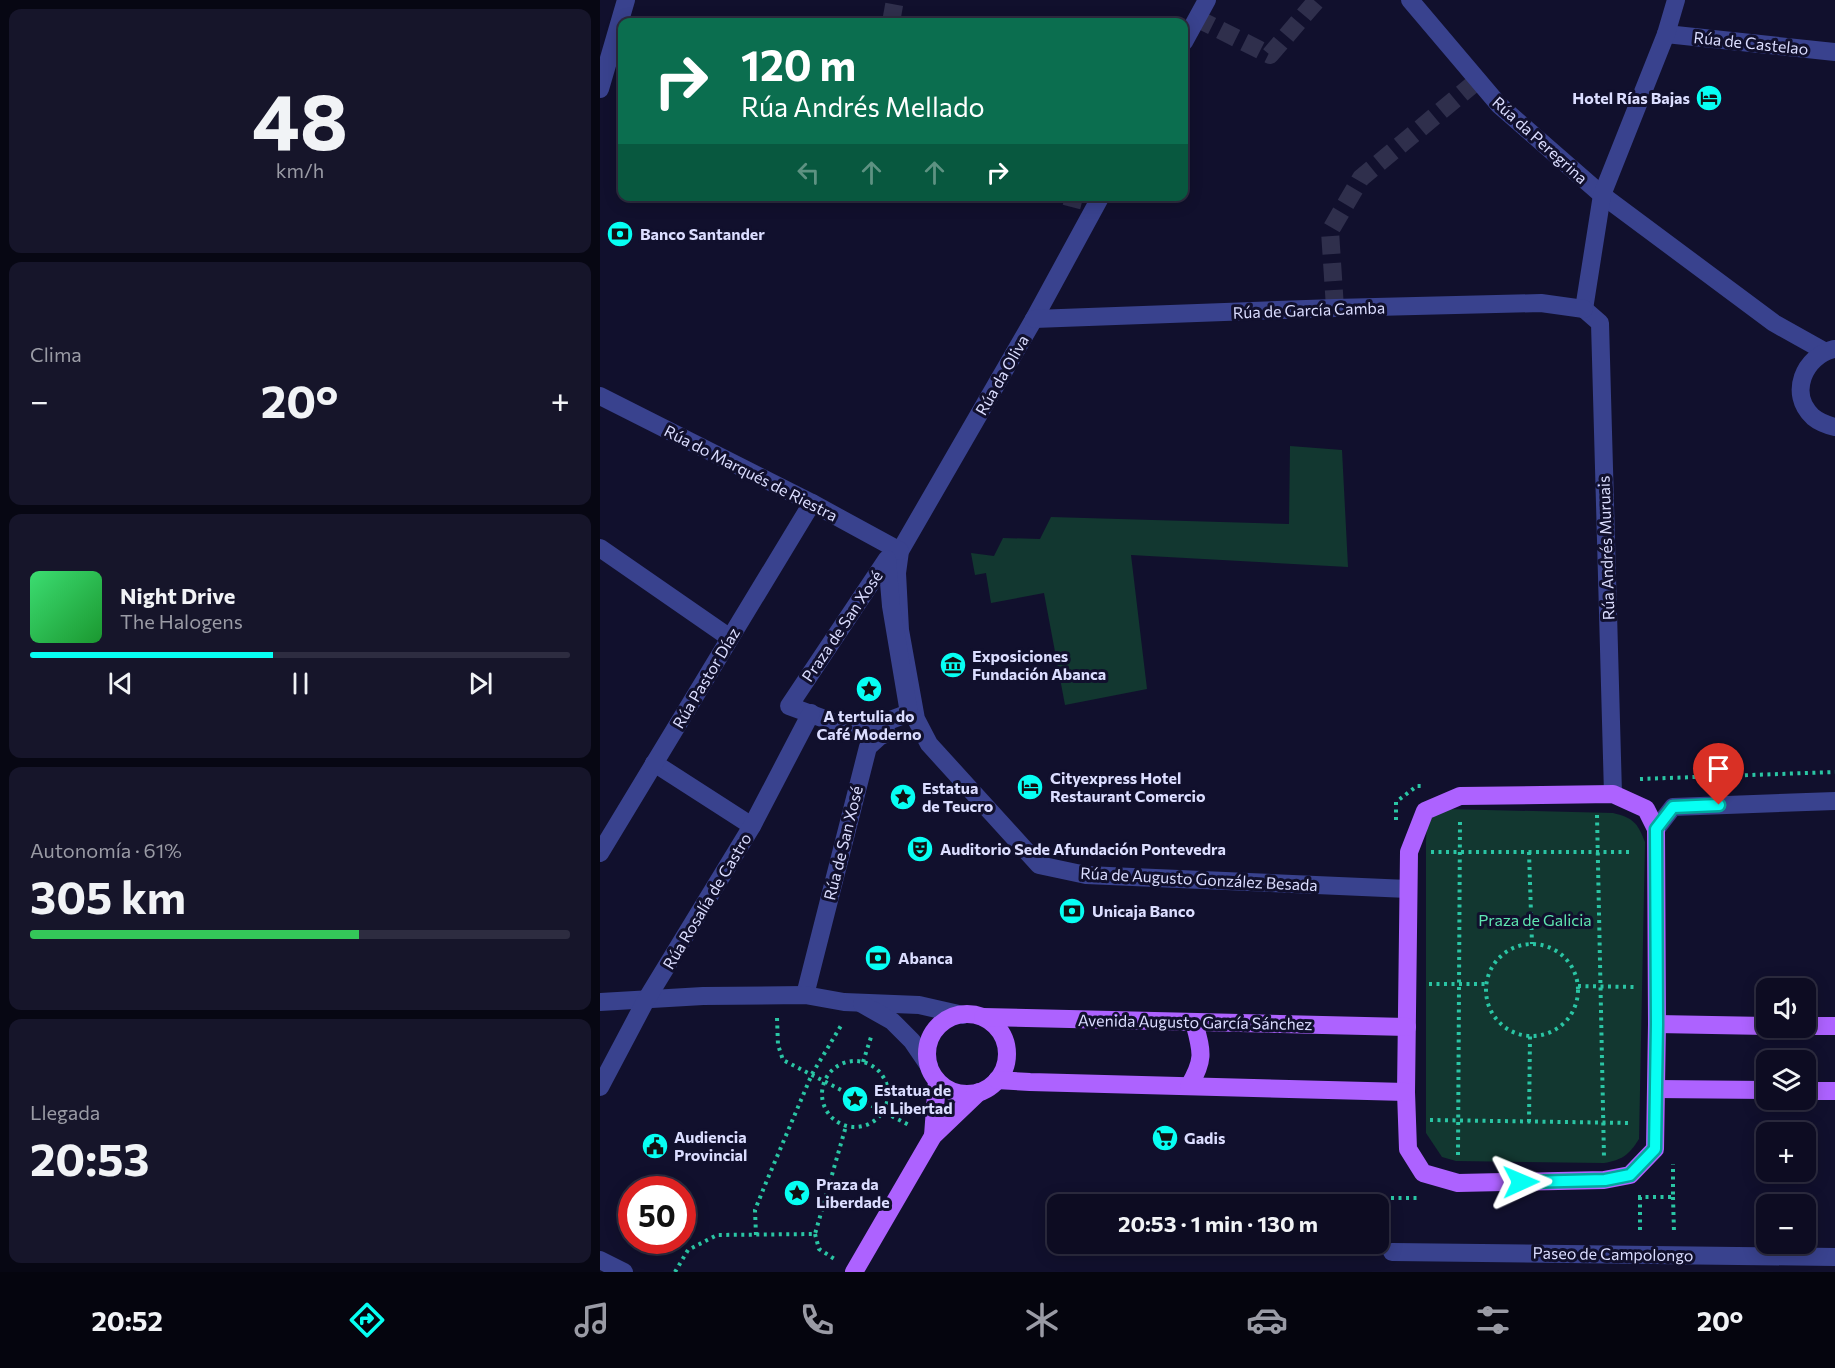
<!DOCTYPE html>
<html lang="es">
<meta charset="utf-8">
<style>
:root{--surface:#0d0c22;--page:#16152a;--text:#f1f3f6;--muted:#9a9ba5;--line:#2d2c40;--accent:#07fff3}
body{margin:0;font-family:Commissioner,sans-serif;background:var(--page);color:var(--text);height:100vh;display:flex;flex-direction:column;font-size:22px;white-space:nowrap}
*{box-sizing:border-box;margin:0}
p{font-size:20px;color:var(--muted)}
.icon{flex:none;width:33px;height:33px;fill:none;stroke:currentColor;stroke-width:2;stroke-linecap:round;stroke-linejoin:round}
.map{position:relative;flex:1;overflow:hidden}
.drawer{display:flex;flex-direction:column;gap:9px;padding:9px;background:#070713;width:600px}
.drawer>*{flex:none}
.guide{position:absolute;left:18px;top:18px;width:570px;height:183px;border-radius:12px;box-shadow:0 3px 15px #0003,0 0 0 2px var(--line);background:#0b6e4f;color:#fff;overflow:hidden}
.tools{position:absolute;left:1156px;top:978px;display:grid;gap:12px}
.tools a{display:grid;place-items:center;width:60px;height:60px;border-radius:12px;background:var(--surface);box-shadow:0 3px 15px #0003,0 0 0 2px var(--line);font-size:30px}
.speed{position:absolute;left:18px;top:1176px;display:flex;gap:12px;font-size:30px;font-weight:700;text-align:center}
.speed>*{display:grid;place-content:center;width:78px;height:78px;border-radius:50%;background:var(--surface);box-shadow:0 3px 15px #0003,0 0 0 2px var(--line);line-height:1}
.speed .limit{border:9px solid #d22;background:#fff;color:#111}
.pin{position:absolute;display:grid;place-items:center;width:51px;height:51px;color:#fff;margin:-62px -26px;border-radius:50% 50% 50% 0;rotate:-45deg;box-shadow:0 0 6px #0007}
.pin .icon{rotate:45deg}
.me{position:absolute;width:66px;margin:-33px;rotate:89deg;stroke-linejoin:round;filter:drop-shadow(0 0 4px #0008)}
.turn{display:flex;align-items:center;gap:21px;height:126px;padding:0 24px;font-size:27px}
.turn .icon{width:78px;height:78px;stroke-width:2.5}
.turn b{display:block;font-size:42px;line-height:51px}
.lanes{display:flex;align-items:center;height:57px;padding:0 24px;background:#0003;justify-content:center;gap:30px;direction:ltr}
.lanes .off{opacity:.35}
.big{font-size:45px;font-weight:700;line-height:1.1}
.drawer .card{flex:1;display:flex;flex-direction:column;justify-content:center;gap:9px;min-width:0;padding:0 21px;border-radius:12px;background:var(--page)}
.drawer .dial{align-items:center;gap:0}
.dial b{font-size:78px;line-height:1}
.song{display:flex;align-items:center;gap:18px}
.cover{width:72px;height:72px;border-radius:9px;background:linear-gradient(135deg,hsl(140 70% 55%),hsl(130 70% 35%))}
.played{height:6px;border-radius:3px;background:linear-gradient(90deg,var(--accent) 45%,var(--line) 45%)}
.keys{display:flex;justify-content:space-around;direction:ltr}
.heat{display:flex;justify-content:space-between;align-items:center;font-size:33px;direction:ltr}
.charge{height:9px;border-radius:4px;background:linear-gradient(90deg,#34c759 61%,var(--line) 0)}
.trip{position:absolute;left:447px;top:1194px;width:342px;height:60px;border-radius:12px;background:var(--surface);box-shadow:0 3px 15px #0003,0 0 0 2px var(--line);font-weight:700;line-height:60px;text-align:center}
.tabs{display:flex;height:96px;justify-content:space-around;align-items:center;background:#05050e;color:var(--muted)}
.tabs .icon{width:42px;height:42px}
.tabs .active{color:var(--accent)}
.tabs b{font-size:27px;color:var(--text)}
main{display:flex;flex:1;min-height:0}
.map>svg:first-child{display:block}
.green{fill:#123730}
.lines{fill:none;stroke-linecap:round;stroke-linejoin:round}
.minor-tunnel{stroke:#2f2f4c;stroke-width:18;stroke-dasharray:18 9;stroke-linecap:butt}
.path{stroke:#2ac5a4;stroke-width:4;stroke-dasharray:3 4.5;stroke-linecap:butt}
.minor{stroke:#39428e;stroke-width:18}
.major{stroke:#ad62ff;stroke-width:18}
.route-casing{stroke:#05a69e;stroke-width:15}
.route{stroke:#07fff3;stroke-width:10}
.labels{text-anchor:middle;stroke-width:6;stroke-linejoin:round;paint-order:stroke}
.street-label{font-size:16px;fill:#dbddff;stroke:#11102d}
.poi-label{font-size:16px;font-weight:bold;fill:#dbddff;stroke:#11102d;text-anchor:start}
.park-label{font-size:16px;fill:#5fe7b1;stroke:#11102d}
</style>
<main>
<section class="drawer">
<div class="card dial"><b>48</b><p>km/h</p></div>
<div class="card"><p>Clima</p>
<div class="heat"><a>−</a><b class="big">20°</b><a>+</a></div>
</div>
<div class="card">
<div class="song"><i class="cover"></i><div><b>Night Drive</b><p>The Halogens</p></div></div>
<div class="played"></div>
<div class="keys"><svg class="icon" aria-label="previous" viewBox="0 0 24 24"><path d="M18 5L8 12l10 7zM5 5v14"/></svg><svg class="icon" aria-label="pause" viewBox="0 0 24 24"><path d="M8 5v14M16 5v14"/></svg><svg class="icon" aria-label="next" viewBox="0 0 24 24"><path d="M6 5l10 7-10 7zM19 5v14"/></svg></div>
</div>
<div class="card"><p>Autonomía · 61%</p><b class="big">305 km</b><div class="charge"></div></div>
<div class="card"><p>Llegada</p><b class="big">20:53</b></div>
</section>
<div class="map">
<svg width="1235" height="1272" viewBox="0 0 1235 1272">
<rect width="100%" height="100%" fill="#11102d"/>
<g class="green">
<path d="M 690,446 L 742,450 L 748,567 L 531,555 L 547,689 L 465,705 L 444,593 L 391,603 L 386,573 L 375,575 L 371,553 L 394,556 L 403,538 L 440,539 L 451,517 L 689,524 Z"/>
<path d="M 846,809 L 1013,813 C 1033,818 1037,822 1045,842 L 1039,1139 C 1029,1155 1022,1160 1004,1163 L 856,1161 L 842,1157 L 826,1133 L 826,841 C 827,822 828,817 846,809 Z"/>
</g>
<g class="lines">
<g class="minor-tunnel">
<path d="M 596,18 L 670,55 L 717,0"/>
<path d="M 291,22 L 295,0"/>
<path d="M 465,196 L 496,204"/>
<path d="M 735,308 L 730,231 L 761,178 L 878,80"/>
</g>
<g class="path">
<path d="M 1040,779 L 1235,772"/>
<path d="M 997,815 L 1004,1158"/>
<path d="M 796,820 L 796,802 L 817,786 L 822,786"/>
<path d="M 831,852 L 1029,852"/>
<path d="M 929,852 L 932,944"/>
<circle cx="932" cy="990" r="46"/>
<path d="M 829,984 L 886,984"/>
<path d="M 978,986 L 1034,987"/>
<path d="M 177,1018 L 178,1045 L 183,1060 L 309,1125"/>
<circle cx="255" cy="1094" r="33"/>
<path d="M 263,1062 L 272,1034"/>
<path d="M 830,1120 L 1032,1123"/>
<path d="M 929,1122 L 930,1036"/>
<path d="M 858,1155 L 860,821"/>
<path d="M 1038,1197 L 1073,1197 L 1073,1164"/>
<path d="M 1040,1197 L 1040,1233"/>
<path d="M 1073,1197 L 1074,1232"/>
<path d="M 791,1198 L 821,1198"/>
<path d="M 215,1234 L 219,1249 L 236,1260"/>
<path d="M 156,1235 L 155,1210 L 165,1185 L 212,1074 L 242,1024"/>
<path d="M 75,1272 L 88,1250 L 117,1235 L 215,1234 L 246,1126"/>
</g>
<g class="minor">
<path d="M 810,0 L 899,105 L 1002,195 L 1174,323 L 1224,351"/>
<path d="M 1066,34 L 1235,52"/>
<path d="M 584,42 L 607,0"/>
<path d="M 0,89 L 26,0"/>
<path d="M 501,196 L 434,319 L 300,551 L 297,573 L 300,630 L 316,719 L 329,744 L 439,865 L 486,875 L 808,889"/>
<path d="M 984,309 L 1000,323 L 1013,794"/>
<path d="M 984,309 L 1002,195 L 1066,34 L 1076,0"/>
<path d="M 434,319 L 735,308 L 941,303 L 984,309"/>
<path d="M 1234,349 C 1204,356 1188,394 1213,417 C 1219,422 1227,425 1235,427"/>
<path d="M 0,396 L 212,503 L 300,551"/>
<path d="M 0,548 L 130,638"/>
<path d="M 287,559 L 291,606 L 309,713 L 280,724 L 266,734 L 189,706 Z"/>
<path d="M 54,763 L 152,826"/>
<path d="M 1056,829 L 1073,807 L 1235,801"/>
<path d="M 0,853 L 212,503"/>
<path d="M 205,995 L 268,747 L 279,737 L 287,733"/>
<path d="M 0,1002 L 103,996 L 205,995 L 244,1002 L 319,1005 L 363,1015"/>
<path d="M 262,1004 L 292,1021 L 312,1041 L 329,1066"/>
<path d="M 0,1087 L 46,1000 L 152,826 L 211,713"/>
<path d="M 792,1252 L 1235,1257"/>
<path d="M 0,1260 L 24,1272"/>
</g>
<g class="major">
<path d="M 1013,794 L 1046,809 L 1056,829 L 1057,1024 L 1055,1149 L 1030,1175 L 1004,1180 L 858,1183 L 823,1173 L 808,1149 L 806,1092 L 809,852 L 825,811 L 860,796 Z"/>
<circle cx="367" cy="1054" r="40"/>
<path d="M 383,1017 L 807,1027"/>
<path d="M 1057,1024 L 1167,1026"/>
<path d="M 1206,1026 L 1235,1026"/>
<path d="M 397,1080 L 430,1082 L 806,1092"/>
<path d="M 589,1086 C 605,1059 602,1052 594,1022"/>
<path d="M 1056,1089 L 1167,1090"/>
<path d="M 1206,1091 L 1235,1091"/>
<path d="M 333,1136 L 337,1081"/>
<path d="M 254,1272 L 333,1136 L 379,1092"/>
</g>
</g>
<g class="lines">
<defs>
<path id="route" d="M 921,1182 L 1005,1180 L 1030,1175 L 1055,1149 L 1057,1024 L 1056,829 L 1073,807 L 1119,805"/>
</defs>
<use href="#route" class="route-casing"/>
<use href="#route" class="route"/>
</g>
<defs>
<symbol id="hotel-disc" viewBox="-11 -11 22 22"><circle r="9.5" fill="#07fff3" stroke="#11102d"/><path d="M-6-4.5h1.5V1H6V5H4.5V3h-9V5H-6ZM-4 0a1.8 1.8 0 1 1 3.6 0ZM.5 0V-2.5h3Q6-2.5 6 0Z" fill="#111"/></symbol>
<symbol id="bank-disc" viewBox="-11 -11 22 22"><circle r="9.5" fill="#07fff3" stroke="#11102d"/><path d="M-6-4H6V4H-6ZM0-2.3a2.3 2.3 0 1 0 0 4.6a2.3 2.3 0 1 0 0-4.6Z" fill="#111"/></symbol>
<symbol id="museum-disc" viewBox="-11 -11 22 22"><circle r="9.5" fill="#07fff3" stroke="#11102d"/><path d="M0-6L6-3V-2H-6V-3ZM-5-1h2V3h-2ZM-1-1h2V3h-2ZM3-1h2V3H3ZM-6 4H6V6H-6Z" fill="#111"/></symbol>
<symbol id="sight-disc" viewBox="-11 -11 22 22"><circle r="9.5" fill="#07fff3" stroke="#11102d"/><path d="M0-6L1.8-2.2L6-1.7L2.9 1.2L3.7 5.4L0 3.3L-3.7 5.4L-2.9 1.2L-6-1.7L-1.8-2.2Z" fill="#111"/></symbol>
<symbol id="theatre-disc" viewBox="-11 -11 22 22"><circle r="9.5" fill="#07fff3" stroke="#11102d"/><path d="M-5-5.5Q0-4 5-5.5V0Q5 5 0 6Q-5 5-5 0ZM-3.3-2.5H-1v1.5H-3.3ZM1-2.5H3.3v1.5H1ZM-2.8 1Q0 5.5 2.8 1Z" fill="#111"/></symbol>
<symbol id="supermarket-disc" viewBox="-11 -11 22 22"><circle r="9.5" fill="#07fff3" stroke="#11102d"/><path d="M-6-5.5h2.5l.6 2H6L4.5 2H-2.5L-4.4-4H-6ZM-1.5 3.2a1.3 1.3 0 1 0 .1 0ZM3 3.2a1.3 1.3 0 1 0 .1 0Z" fill="#111"/></symbol>
<symbol id="civic-disc" viewBox="-11 -11 22 22"><circle r="9.5" fill="#07fff3" stroke="#11102d"/><path d="M-.6-6.5H3V-4.5H.6V-3L4-1V1h2V6H-6V1h2V-1L-.6-3ZM-1.2 2.5V6h2.4V2.5Z" fill="#111"/></symbol>
</defs>
<g fill-rule="evenodd">
<use href="#hotel-disc" x="1094" y="83" width="30" height="30"/>
<use href="#bank-disc" x="5" y="219" width="30" height="30"/>
<use href="#museum-disc" x="338" y="650" width="30" height="30"/>
<use href="#sight-disc" x="254" y="674" width="30" height="30"/>
<use href="#hotel-disc" x="415" y="772" width="30" height="30"/>
<use href="#sight-disc" x="288" y="782" width="30" height="30"/>
<use href="#theatre-disc" x="305" y="834" width="30" height="30"/>
<use href="#bank-disc" x="457" y="896" width="30" height="30"/>
<use href="#bank-disc" x="263" y="943" width="30" height="30"/>
<use href="#sight-disc" x="240" y="1084" width="30" height="30"/>
<use href="#supermarket-disc" x="550" y="1123" width="30" height="30"/>
<use href="#civic-disc" x="40" y="1131" width="30" height="30"/>
<use href="#sight-disc" x="182" y="1178" width="30" height="30"/>
</g>
<g class="labels">
<g class="street-label">
<text transform="translate(1151 43) rotate(6)" y="6">Rúa de Castelao</text>
<text transform="translate(940 140) rotate(42)" y="6">Rúa da Peregrina</text>
<text transform="translate(709 310) rotate(-2)" y="6">Rúa de García Camba</text>
<text transform="translate(402 375) rotate(-60)" y="6">Rúa da Oliva</text>
<text transform="translate(151 473) rotate(27)" y="6">Rúa do Marqués de Riestra</text>
<text transform="translate(1006 548) rotate(-92)" y="6">Rúa Andrés Muruais</text>
<text transform="translate(242 626) rotate(-56)" y="6">Praza de San Xosé</text>
<text transform="translate(106 678) rotate(-59)" y="6">Rúa Pastor Díaz</text>
<text transform="translate(243 843) rotate(-76)" y="6">Rúa de San Xosé</text>
<text transform="translate(599 879) rotate(3)" y="6">Rúa de Augusto González Besada</text>
<text transform="translate(107 901) rotate(-59)" y="6">Rúa Rosalía de Castro</text>
<text transform="translate(595 1022) rotate(1)" y="6">Avenida Augusto García Sánchez</text>
<text transform="translate(1013 1254) rotate(1)" y="6">Paseo de Campolongo</text>
</g>
<g class="poi-label">
<text x="1090" y="104" text-anchor="end">Hotel Rías Bajas</text>
<text x="40" y="240">Banco Santander</text>
<text x="372" y="662">Exposiciones<tspan x="372" dy="18">Fundación Abanca</tspan></text>
<text x="269" y="722" text-anchor="middle">A tertulia do<tspan x="269" dy="18">Café Moderno</tspan></text>
<text x="450" y="784">Cityexpress Hotel<tspan x="450" dy="18">Restaurant Comercio</tspan></text>
<text x="322" y="794">Estatua<tspan x="322" dy="18">de Teucro</tspan></text>
<text x="340" y="855">Auditorio Sede Afundación Pontevedra</text>
<text x="492" y="917">Unicaja Banco</text>
<text x="298" y="964">Abanca</text>
<text x="274" y="1096">Estatua de<tspan x="274" dy="18">la Libertad</tspan></text>
<text x="74" y="1143">Audiencia<tspan x="74" dy="18">Provincial</tspan></text>
<text x="584" y="1144">Gadis</text>
<text x="216" y="1190">Praza da<tspan x="216" dy="18">Liberdade</tspan></text>
</g>
<g class="park-label">
<text x="935" y="926">Praza de Galicia</text>
</g>
</g>
</svg>
<div class="tools">
<a><svg class="icon" aria-label="sound" viewBox="0 0 24 24"><path d="M4 9h4l5-4v14l-5-4H4zM17 9q2 3 0 6"/></svg></a>
<a><svg class="icon" aria-label="layers" viewBox="0 0 24 24"><path d="M12 4l9 5-9 5-9-5zM3 14l9 5 9-5"/></svg></a>
<a>+</a>
<a>−</a>
</div>
<div class="speed"><div class="limit">50</div></div>
<div class="pin" style="left:1119px;top:805px;background:#d93025"><svg class="icon" aria-label="arrive" viewBox="0 0 24 24"><path d="M6 21V4h12l-3 4 3 4H6"/></svg></div>
<svg class="me" style="left:921px;top:1182px" viewBox="-20 -20 40 40"><path d="M0-17L14 15 0 8-14 15z" fill="#07fff3" stroke="#fff" stroke-width="4"/></svg>
<div class="trip">20:53 · 1 min · 130 m</div>
<div class="guide">
<div class="turn"><svg class="icon" aria-label="right" viewBox="0 0 24 24"><path d="M7 20v-9h11M14 6l5 5-5 5"/></svg><div><b>120 m</b>Rúa Andrés Mellado</div></div>
<div class="lanes"><svg class="icon off" aria-label="left" viewBox="0 0 24 24"><path d="M17 20v-9H6M10 6l-5 5 5 5"/></svg><svg class="icon off" aria-label="ahead" viewBox="0 0 24 24"><path d="M12 20V5M6 11l6-6 6 6"/></svg><svg class="icon off" aria-label="ahead" viewBox="0 0 24 24"><path d="M12 20V5M6 11l6-6 6 6"/></svg><svg class="icon" aria-label="right" viewBox="0 0 24 24"><path d="M7 20v-9h11M14 6l5 5-5 5"/></svg></div>
</div>
</div>
</main>
<nav class="tabs">
<b>20:52</b>
<svg class="icon active" aria-label="directions" viewBox="0 0 24 24"><path d="M12 3l9 9-9 9-9-9zM9 14v-3h6M13 9l2 2-2 2"/></svg>
<svg class="icon" aria-label="music" viewBox="0 0 24 24"><path d="M9 18V5l10-2v13"/><circle cx="6" cy="18" r="3"/><circle cx="16" cy="16" r="3"/></svg>
<svg class="icon" aria-label="phone" viewBox="0 0 24 24"><path d="M5 4h4l2 5-3 2q2 4 5 5l2-3 5 2v4C11 20 4 13 5 4z"/></svg>
<svg class="icon" aria-label="climate" viewBox="0 0 24 24"><path d="M12 3v18M4 7l16 10M4 17L20 7"/></svg>
<svg class="icon" aria-label="car" viewBox="0 0 24 24"><path d="M5 17H2v-5l4-1 3-4h7l3 4 3 1v5h-3M9 17h6M6 11h13"/><circle cx="7" cy="17" r="2"/><circle cx="17" cy="17" r="2"/></svg>
<svg class="icon" aria-label="filters" viewBox="0 0 24 24"><path d="M4 7h16M4 17h16"/><circle cx="9" cy="7" r="2"/><circle cx="15" cy="17" r="2"/></svg>
<b>20°</b>
</nav>
